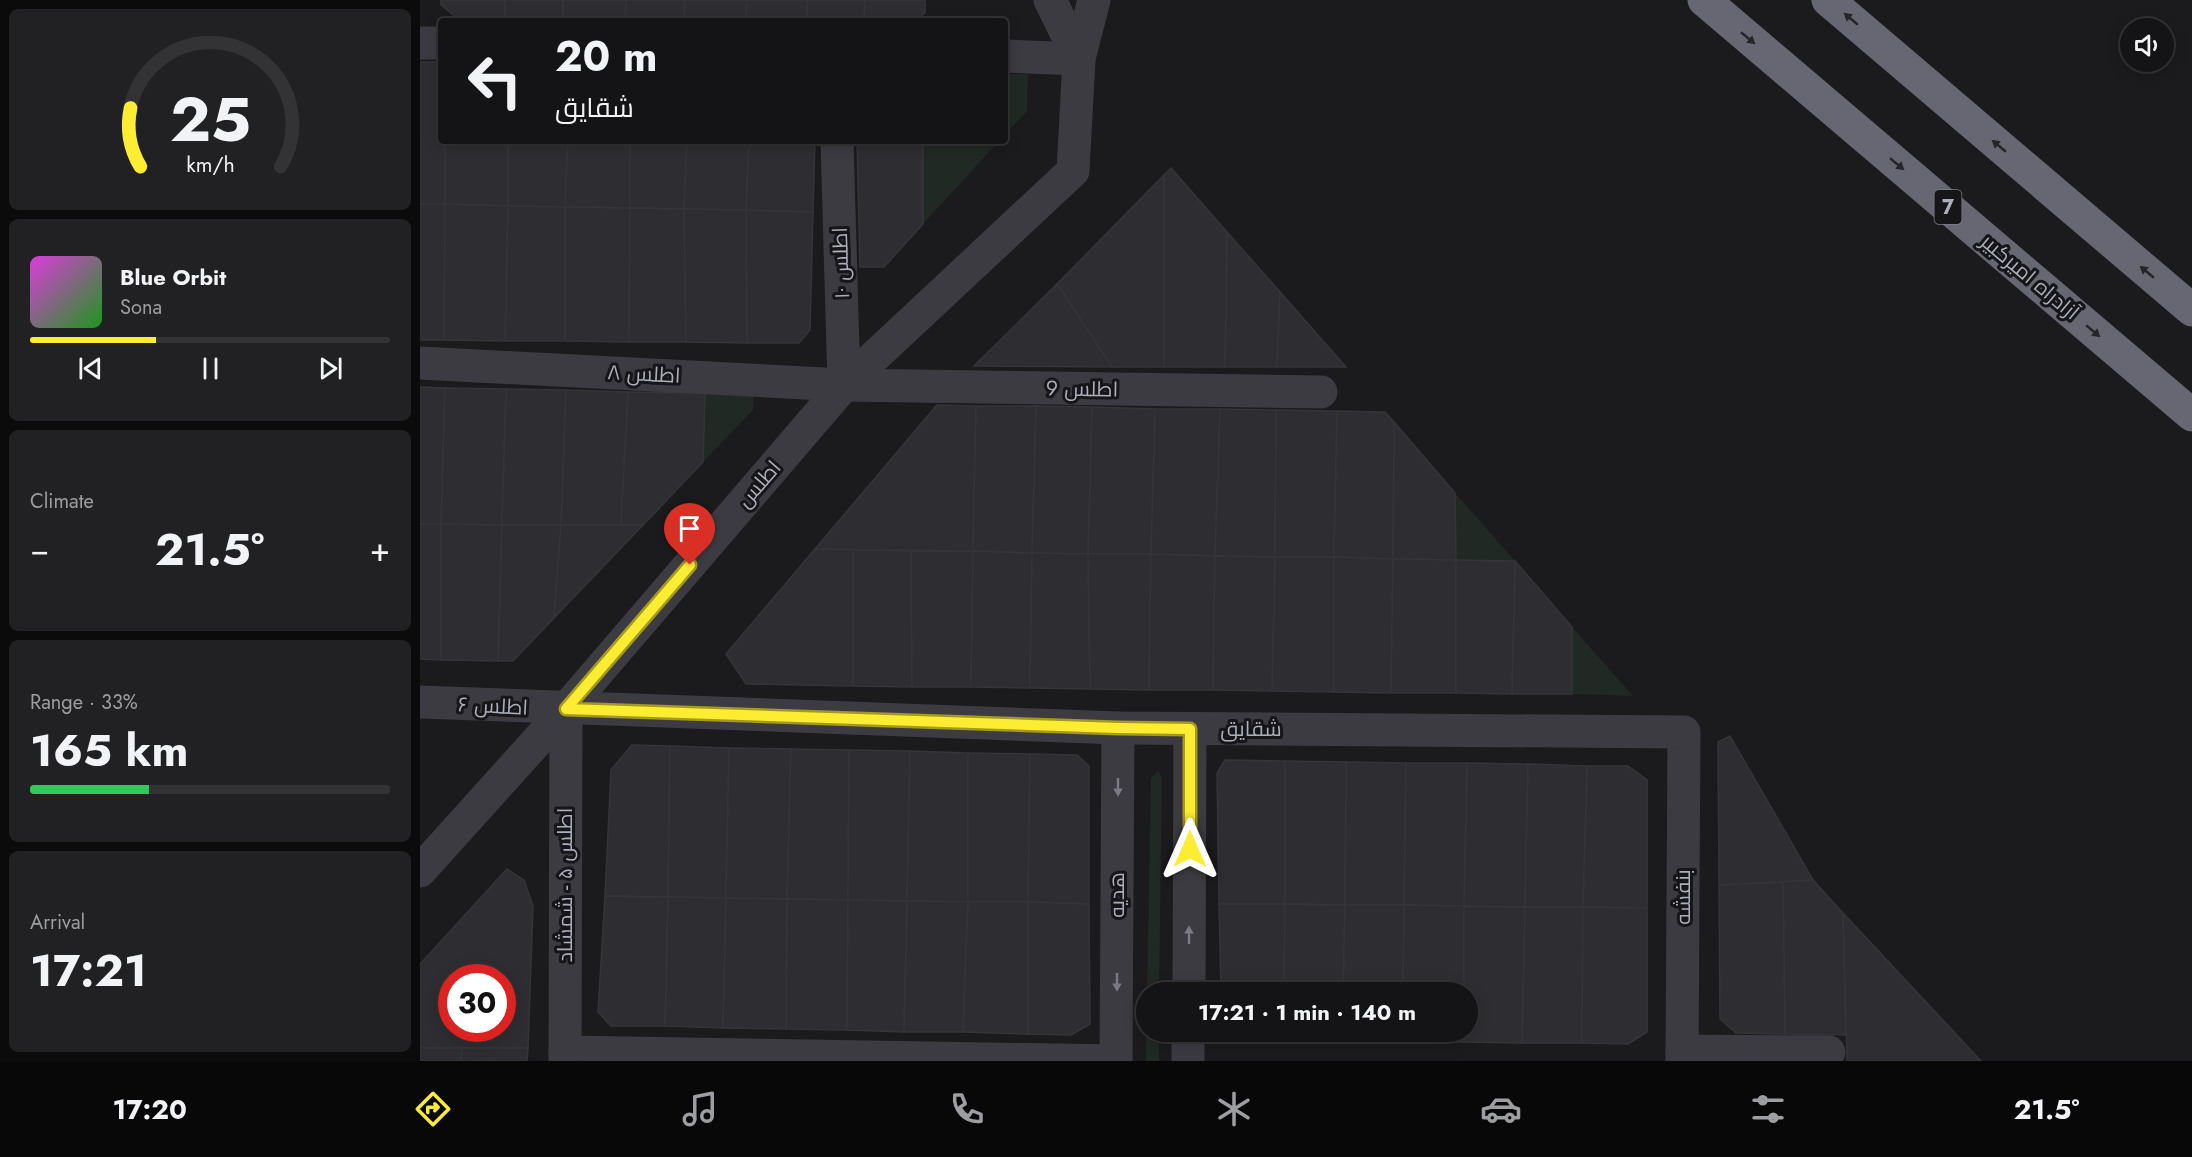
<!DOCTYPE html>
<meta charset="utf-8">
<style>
:root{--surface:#141416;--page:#212123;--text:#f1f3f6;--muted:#9d9ea1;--line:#333335;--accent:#fded32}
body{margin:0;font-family:Jost,Cairo,sans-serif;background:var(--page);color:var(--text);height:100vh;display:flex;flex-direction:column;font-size:22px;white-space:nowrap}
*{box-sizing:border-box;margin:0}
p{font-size:20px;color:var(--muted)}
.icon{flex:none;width:33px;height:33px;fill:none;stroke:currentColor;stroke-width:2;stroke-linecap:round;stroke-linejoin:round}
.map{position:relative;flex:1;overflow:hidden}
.details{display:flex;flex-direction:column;gap:9px;padding:9px;background:#0b0b0c;width:420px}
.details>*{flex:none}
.hud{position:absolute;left:18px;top:18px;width:570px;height:126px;border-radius:6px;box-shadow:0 3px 15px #0003,0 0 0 2px var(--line);background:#141416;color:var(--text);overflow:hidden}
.controls{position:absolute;left:1700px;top:18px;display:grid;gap:12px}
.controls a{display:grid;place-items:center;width:54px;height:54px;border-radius:50%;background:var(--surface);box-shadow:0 3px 15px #0003,0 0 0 2px var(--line);font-size:30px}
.speed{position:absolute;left:18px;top:964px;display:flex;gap:12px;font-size:30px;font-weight:700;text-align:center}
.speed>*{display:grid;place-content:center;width:78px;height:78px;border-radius:50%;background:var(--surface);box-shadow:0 3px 15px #0003,0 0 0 2px var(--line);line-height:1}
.speed .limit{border:9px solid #d22;background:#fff;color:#111}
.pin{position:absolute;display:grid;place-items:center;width:51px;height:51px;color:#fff;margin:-62px -26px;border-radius:50% 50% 50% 0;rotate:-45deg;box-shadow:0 0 6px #0007}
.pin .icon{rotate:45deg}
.me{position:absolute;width:66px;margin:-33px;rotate:0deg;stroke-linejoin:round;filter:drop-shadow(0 0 4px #0008)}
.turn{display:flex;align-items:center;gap:21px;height:126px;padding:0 18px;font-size:27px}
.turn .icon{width:78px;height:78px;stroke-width:2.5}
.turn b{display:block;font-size:42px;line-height:51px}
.big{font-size:45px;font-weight:700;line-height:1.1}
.details .tile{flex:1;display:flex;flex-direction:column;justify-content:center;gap:9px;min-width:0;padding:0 21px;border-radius:9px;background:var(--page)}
.details .dial{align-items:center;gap:0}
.dial svg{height:156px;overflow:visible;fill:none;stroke:var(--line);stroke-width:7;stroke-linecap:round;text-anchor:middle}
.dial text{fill:var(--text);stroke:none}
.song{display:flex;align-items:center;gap:18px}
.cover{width:72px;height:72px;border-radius:9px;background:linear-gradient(135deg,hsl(300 70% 55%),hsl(120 70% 35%))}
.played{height:6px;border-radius:3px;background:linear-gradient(90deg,var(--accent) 35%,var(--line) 35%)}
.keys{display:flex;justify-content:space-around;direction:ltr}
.heat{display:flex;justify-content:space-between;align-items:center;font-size:33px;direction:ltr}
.charge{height:9px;border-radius:4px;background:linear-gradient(90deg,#34c759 33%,var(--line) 0)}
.trip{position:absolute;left:716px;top:982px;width:342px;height:60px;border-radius:30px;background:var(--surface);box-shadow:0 3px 15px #0003,0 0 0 2px var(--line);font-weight:700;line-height:60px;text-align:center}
.tab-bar{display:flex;height:96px;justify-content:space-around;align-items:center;background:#080809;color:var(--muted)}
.tab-bar .icon{width:42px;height:42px}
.tab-bar .selected{color:var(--accent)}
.tab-bar b{font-size:27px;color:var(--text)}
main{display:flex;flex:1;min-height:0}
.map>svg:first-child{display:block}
.green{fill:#202923}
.building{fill:#2e2d31;stroke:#363439;stroke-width:1.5;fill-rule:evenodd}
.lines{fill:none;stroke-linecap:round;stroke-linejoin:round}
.street{stroke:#3c3b42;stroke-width:33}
.highway{stroke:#676774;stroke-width:33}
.oneway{fill:#26252a}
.oneway2{fill:#7a7a86}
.route-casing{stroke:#a49a20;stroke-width:15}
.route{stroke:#fded32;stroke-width:10}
.labels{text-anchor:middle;stroke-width:6;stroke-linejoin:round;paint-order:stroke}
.shield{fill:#161518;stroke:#7f7f8c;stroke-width:1.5}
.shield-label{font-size:20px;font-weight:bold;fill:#acadbd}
.street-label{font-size:21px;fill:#acadbd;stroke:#161518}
</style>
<main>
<section class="details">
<div class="tile dial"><svg viewBox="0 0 100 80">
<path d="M14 69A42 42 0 1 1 86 69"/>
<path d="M14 69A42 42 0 0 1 9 39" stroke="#fded32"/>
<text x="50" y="56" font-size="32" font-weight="700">25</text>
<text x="50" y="72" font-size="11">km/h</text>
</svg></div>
<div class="tile">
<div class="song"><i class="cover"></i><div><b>Blue Orbit</b><p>Sona</p></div></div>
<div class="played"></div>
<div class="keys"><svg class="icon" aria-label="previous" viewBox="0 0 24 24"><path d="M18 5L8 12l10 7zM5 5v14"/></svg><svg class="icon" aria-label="pause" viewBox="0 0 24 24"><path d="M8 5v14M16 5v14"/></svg><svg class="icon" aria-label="next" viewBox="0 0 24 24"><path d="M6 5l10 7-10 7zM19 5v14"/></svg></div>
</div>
<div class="tile"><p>Climate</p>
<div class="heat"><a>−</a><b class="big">21.5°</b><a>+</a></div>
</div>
<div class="tile"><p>Range · 33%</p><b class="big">165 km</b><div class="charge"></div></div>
<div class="tile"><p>Arrival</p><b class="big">17:21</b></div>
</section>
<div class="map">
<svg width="1772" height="1061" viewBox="0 0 1772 1061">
<rect width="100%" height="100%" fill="#1b1a1d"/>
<g class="green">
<path d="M 585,74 L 608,74 L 607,111 L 585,135 Z"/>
<path d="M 503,141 L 579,141 L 503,224 Z"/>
<path d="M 285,393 L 334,395 L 333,410 L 283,462 Z"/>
<path d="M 1035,493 L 1095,561 L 1036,560 Z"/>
<path d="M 1152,627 L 1213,696 L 1152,694 Z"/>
<path d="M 738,771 L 742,777 L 739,993 L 727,993 L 731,778 Z"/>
<rect x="726" y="1032" width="13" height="29"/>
</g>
<g class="building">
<path d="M 21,0 L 85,0 L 85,19 L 37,18 L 21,5 Z"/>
<rect x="85" y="0" width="58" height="19"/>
<path d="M 143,0 L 206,0 L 205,20 L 143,19 Z"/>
<path d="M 206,0 L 265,0 L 264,21 L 205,20 Z"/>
<path d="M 265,0 L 327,0 L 326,21 L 264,21 Z"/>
<path d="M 327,0 L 387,0 L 387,21 L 326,21 Z"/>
<path d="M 387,0 L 445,0 L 444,21 L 387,21 Z"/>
<path d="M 445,0 L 505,0 L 505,13 L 494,21 L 444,21 Z"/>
<path d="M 0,62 L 21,62 L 21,141 L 25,141 L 25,204 L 0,204 Z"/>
<path d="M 25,141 L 88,141 L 88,206 L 25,204 Z"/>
<path d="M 88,141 L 148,141 L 145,207 L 88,206 Z"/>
<path d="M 148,141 L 210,141 L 210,208 L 145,207 Z"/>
<path d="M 210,141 L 267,141 L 264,209 L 210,208 Z"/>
<path d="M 267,141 L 329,141 L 326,210 L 264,209 Z"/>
<path d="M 329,141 L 395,141 L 393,212 L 326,210 Z"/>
<path d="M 437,141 L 503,141 L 503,224 L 464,267 L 440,267 Z"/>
<path d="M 751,168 L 807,232 L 805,367 L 744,367 L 744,175 Z"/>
<path d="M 744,175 L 744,367 L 692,367 L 637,284 Z"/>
<path d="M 0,204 L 25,204 L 24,340 L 0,340 Z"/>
<path d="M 25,204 L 88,206 L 85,341 L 24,340 Z"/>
<path d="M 88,206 L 145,207 L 145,341 L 85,341 Z"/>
<path d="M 145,207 L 210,208 L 209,342 L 145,341 Z"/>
<path d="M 210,208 L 264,209 L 266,342 L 209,342 Z"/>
<path d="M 264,209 L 326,210 L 327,343 L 266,342 Z"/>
<path d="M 326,210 L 393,212 L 390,330 L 379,343 L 327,343 Z"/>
<path d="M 807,232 L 860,292 L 857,367 L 805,367 Z"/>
<path d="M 637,284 L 692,367 L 554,366 Z"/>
<path d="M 860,292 L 926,367 L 857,367 Z"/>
<path d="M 0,387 L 25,388 L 21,524 L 0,524 Z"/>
<path d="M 25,388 L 86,389 L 82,525 L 21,524 Z"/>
<path d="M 86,389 L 146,390 L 141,525 L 82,525 Z"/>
<path d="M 146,390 L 208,392 L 201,525 L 141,525 Z"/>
<path d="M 208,392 L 285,393 L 283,462 L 223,525 L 201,525 Z"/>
<path d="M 517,405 L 556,406 L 553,551 L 395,549 Z"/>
<path d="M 556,406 L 616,406 L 612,553 L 553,551 Z"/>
<path d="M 616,406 L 672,407 L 668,554 L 612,553 Z"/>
<path d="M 672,407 L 735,409 L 731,554 L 668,554 Z"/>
<path d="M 735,409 L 800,409 L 795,556 L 731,554 Z"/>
<path d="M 800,409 L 856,410 L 855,557 L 795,556 Z"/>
<path d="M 856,410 L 917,411 L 914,557 L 855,557 Z"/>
<path d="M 917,411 L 965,412 L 974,422 L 973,559 L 914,557 Z"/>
<path d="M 974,422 L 1035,493 L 1036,560 L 973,559 Z"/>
<path d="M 0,524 L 21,524 L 21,660 L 0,659 Z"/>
<path d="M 21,524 L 82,525 L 78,661 L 21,660 Z"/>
<path d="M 82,525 L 141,525 L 134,618 L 93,661 L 78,661 Z"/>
<path d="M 141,525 L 223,525 L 134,618 Z"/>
<path d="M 395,549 L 433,550 L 433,686 L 326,684 L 306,654 Z"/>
<path d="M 433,550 L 491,551 L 492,687 L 433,686 Z"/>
<path d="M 491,551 L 553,551 L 551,687 L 492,687 Z"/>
<path d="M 553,551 L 612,553 L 610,688 L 551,687 Z"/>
<path d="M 612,553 L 668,554 L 670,689 L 610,688 Z"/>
<path d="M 668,554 L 731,554 L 729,690 L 670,689 Z"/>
<path d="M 731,554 L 795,556 L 793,690 L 729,690 Z"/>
<path d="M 795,556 L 855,557 L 852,691 L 793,690 Z"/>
<path d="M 855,557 L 914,557 L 914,692 L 852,691 Z"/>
<path d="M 914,557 L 973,559 L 971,693 L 914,692 Z"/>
<path d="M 973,559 L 1036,560 L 1036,693 L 971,693 Z"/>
<path d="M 1036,560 L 1095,561 L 1092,694 L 1036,693 Z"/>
<path d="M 1095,561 L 1152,627 L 1152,694 L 1092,694 Z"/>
<path d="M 1310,736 L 1393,880 L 1299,885 L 1298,742 Z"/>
<path d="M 212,745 L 250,746 L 248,897 L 185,896 L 191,770 Z"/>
<path d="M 250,746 L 309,748 L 306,898 L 248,897 Z"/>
<path d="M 309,748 L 371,749 L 367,899 L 306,898 Z"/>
<path d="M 371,749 L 429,750 L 428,900 L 367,899 Z"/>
<path d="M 429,750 L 490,751 L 487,901 L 428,900 Z"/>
<path d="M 490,751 L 548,753 L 548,902 L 487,901 Z"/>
<path d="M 548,753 L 610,754 L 608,902 L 548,902 Z"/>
<path d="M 610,754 L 657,755 L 669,766 L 669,904 L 608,902 Z"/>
<path d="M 805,760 L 865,761 L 865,904 L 799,904 L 797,773 Z"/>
<path d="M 865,761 L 926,762 L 925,905 L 865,904 Z"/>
<path d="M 926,762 L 986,763 L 984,905 L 925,905 Z"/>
<path d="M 986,763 L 1047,763 L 1044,906 L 984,905 Z"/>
<path d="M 1047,763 L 1108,764 L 1105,907 L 1044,906 Z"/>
<path d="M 1108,764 L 1167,766 L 1163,907 L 1105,907 Z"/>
<path d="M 1167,766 L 1208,766 L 1227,780 L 1227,908 L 1163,907 Z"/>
<path d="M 87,869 L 104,880 L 113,906 L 108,1048 L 0,1048 L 0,964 ZM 32,978 L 82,978 L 82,1029 L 32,1029 Z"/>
<path d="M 1393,880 L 1423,913 L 1426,1035 L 1365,1034 L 1363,882 Z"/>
<path d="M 1363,882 L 1365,1034 L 1316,1033 L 1300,1019 L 1299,885 Z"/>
<path d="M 185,896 L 248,897 L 245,1026 L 191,1026 L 178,1012 Z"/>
<path d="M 248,897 L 306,898 L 303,1028 L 245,1026 Z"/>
<path d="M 306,898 L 367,899 L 366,1029 L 303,1028 Z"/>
<path d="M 367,899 L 428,900 L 427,1030 L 366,1029 Z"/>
<path d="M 428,900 L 487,901 L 484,1032 L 427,1030 Z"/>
<path d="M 487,901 L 548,902 L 543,1032 L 484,1032 Z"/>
<path d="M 548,902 L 608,902 L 608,1034 L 543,1032 Z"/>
<path d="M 608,902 L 669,904 L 670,1024 L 651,1035 L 608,1034 Z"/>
<path d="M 799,904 L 865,904 L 864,993 L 801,993 Z"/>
<path d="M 865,904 L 925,905 L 923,993 L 864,993 Z"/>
<path d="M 925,905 L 984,905 L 983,993 L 923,993 Z"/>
<path d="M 984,905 L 1044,906 L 1044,993 L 983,993 Z"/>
<path d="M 1044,906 L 1105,907 L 1102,1043 L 1044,1042 L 1044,1032 L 1047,1032 L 1047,993 L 1044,993 Z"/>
<path d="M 1105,907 L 1163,907 L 1162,1043 L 1102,1043 Z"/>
<path d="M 1163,907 L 1227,908 L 1227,1032 L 1208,1044 L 1162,1043 Z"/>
<path d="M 1423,913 L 1561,1061 L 1427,1061 Z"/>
<path d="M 811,1032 L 863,1032 L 863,1039 L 819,1038 Z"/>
<path d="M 863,1032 L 923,1032 L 923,1040 L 863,1039 Z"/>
<path d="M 923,1032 L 983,1032 L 983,1041 L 923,1040 Z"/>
<path d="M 983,1032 L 1044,1032 L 1044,1042 L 983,1041 Z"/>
<path d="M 0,1048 L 42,1048 L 41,1061 L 0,1061 Z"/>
<path d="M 42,1048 L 108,1048 L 107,1061 L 41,1061 Z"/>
</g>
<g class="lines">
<g class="street">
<path d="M 0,43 L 21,43"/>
<path d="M 585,56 L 659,59 L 630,0"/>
<path d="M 417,141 L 424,385"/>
<path d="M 0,363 L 424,385 L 901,392"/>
<path d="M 0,702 L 698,728 L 1264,732 L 1262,1061"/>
<path d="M 0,871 L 146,709 L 424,385 L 653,171 L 659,59 L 674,0"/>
<path d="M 769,993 L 770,729"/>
<path d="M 1262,1051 L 1409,1052"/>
<path d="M 145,1052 L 696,1061"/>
<path d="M 145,1061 L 146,709"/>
<path d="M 696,1061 L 698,728"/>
<path d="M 768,1061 L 768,1032"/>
</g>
<g class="highway">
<path d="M 1284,0 L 1772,415"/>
<path d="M 1408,0 L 1772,310"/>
</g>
</g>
<defs><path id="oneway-solid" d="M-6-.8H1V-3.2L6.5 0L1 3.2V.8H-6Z" transform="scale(1.5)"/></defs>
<g class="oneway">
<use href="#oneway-solid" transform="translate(1431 19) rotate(-140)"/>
<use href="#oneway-solid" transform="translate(1328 38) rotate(40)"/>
<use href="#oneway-solid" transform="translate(1579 146) rotate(-140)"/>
<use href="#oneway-solid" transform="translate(1477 164) rotate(40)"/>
<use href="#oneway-solid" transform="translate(1727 272) rotate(-140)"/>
<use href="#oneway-solid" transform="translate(1673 331) rotate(40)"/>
</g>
<g class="oneway2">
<use href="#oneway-solid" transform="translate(698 787) rotate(90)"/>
<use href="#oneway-solid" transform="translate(769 935) rotate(-90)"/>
<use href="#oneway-solid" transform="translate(697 982) rotate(90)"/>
</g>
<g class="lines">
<defs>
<path id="route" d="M 270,565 L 146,709 L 698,728 L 770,729 L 770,849"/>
</defs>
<use href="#route" class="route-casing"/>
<use href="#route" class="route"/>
</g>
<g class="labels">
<rect class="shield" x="1514.5" y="190" width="27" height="34" rx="4.5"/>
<g class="shield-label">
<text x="1528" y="214">7</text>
</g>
<g class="street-label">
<text transform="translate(421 263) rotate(-92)" y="7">اطلس ۱۰</text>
<text transform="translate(1610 277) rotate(40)" y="7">آزادراه امیرکبیر</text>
<text transform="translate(224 374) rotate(3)" y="7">اطلس ۸</text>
<text transform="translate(662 389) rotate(1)" y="7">اطلس 9</text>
<text transform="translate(339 484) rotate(-49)" y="7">اطلس</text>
<text transform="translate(73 706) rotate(3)" y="7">اطلس ۶</text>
<text x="831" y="736">شقایق</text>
<text transform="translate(145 885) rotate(-90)" y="7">اطلس ۵ - شمشاد</text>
<text transform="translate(697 895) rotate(-90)" y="7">هدیه</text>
<text transform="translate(1263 897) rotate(-90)" y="7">بنفشه</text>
</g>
</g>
</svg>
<div class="controls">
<a><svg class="icon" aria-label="sound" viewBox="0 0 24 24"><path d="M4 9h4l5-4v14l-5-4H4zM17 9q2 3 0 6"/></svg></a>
</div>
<div class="speed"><div class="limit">30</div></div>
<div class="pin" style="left:270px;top:565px;background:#d93025"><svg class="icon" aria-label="arrive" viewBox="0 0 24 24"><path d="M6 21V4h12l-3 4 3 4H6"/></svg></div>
<svg class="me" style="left:770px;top:849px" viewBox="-20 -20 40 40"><path d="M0-17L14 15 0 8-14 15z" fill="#fded32" stroke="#fff" stroke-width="4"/></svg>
<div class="trip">17:21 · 1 min · 140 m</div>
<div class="hud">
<div class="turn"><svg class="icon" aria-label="left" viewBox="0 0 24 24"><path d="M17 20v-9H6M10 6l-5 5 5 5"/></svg><div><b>20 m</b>شقایق</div></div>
</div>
</div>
</main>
<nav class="tab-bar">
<b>17:20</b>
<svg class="icon selected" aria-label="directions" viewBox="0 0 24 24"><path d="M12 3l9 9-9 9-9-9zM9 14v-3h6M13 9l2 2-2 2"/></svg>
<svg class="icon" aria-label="music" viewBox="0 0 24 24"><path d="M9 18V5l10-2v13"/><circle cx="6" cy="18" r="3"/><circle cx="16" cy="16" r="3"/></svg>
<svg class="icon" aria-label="phone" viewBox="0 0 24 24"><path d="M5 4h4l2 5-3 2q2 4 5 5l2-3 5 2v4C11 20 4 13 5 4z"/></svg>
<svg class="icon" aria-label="climate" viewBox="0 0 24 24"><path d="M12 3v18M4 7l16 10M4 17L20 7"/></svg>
<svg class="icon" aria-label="car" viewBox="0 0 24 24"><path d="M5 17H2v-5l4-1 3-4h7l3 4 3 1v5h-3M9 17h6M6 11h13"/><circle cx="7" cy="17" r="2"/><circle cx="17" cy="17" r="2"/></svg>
<svg class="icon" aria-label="filters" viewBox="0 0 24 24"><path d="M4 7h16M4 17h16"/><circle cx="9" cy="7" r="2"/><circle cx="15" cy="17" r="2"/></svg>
<b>21.5°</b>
</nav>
